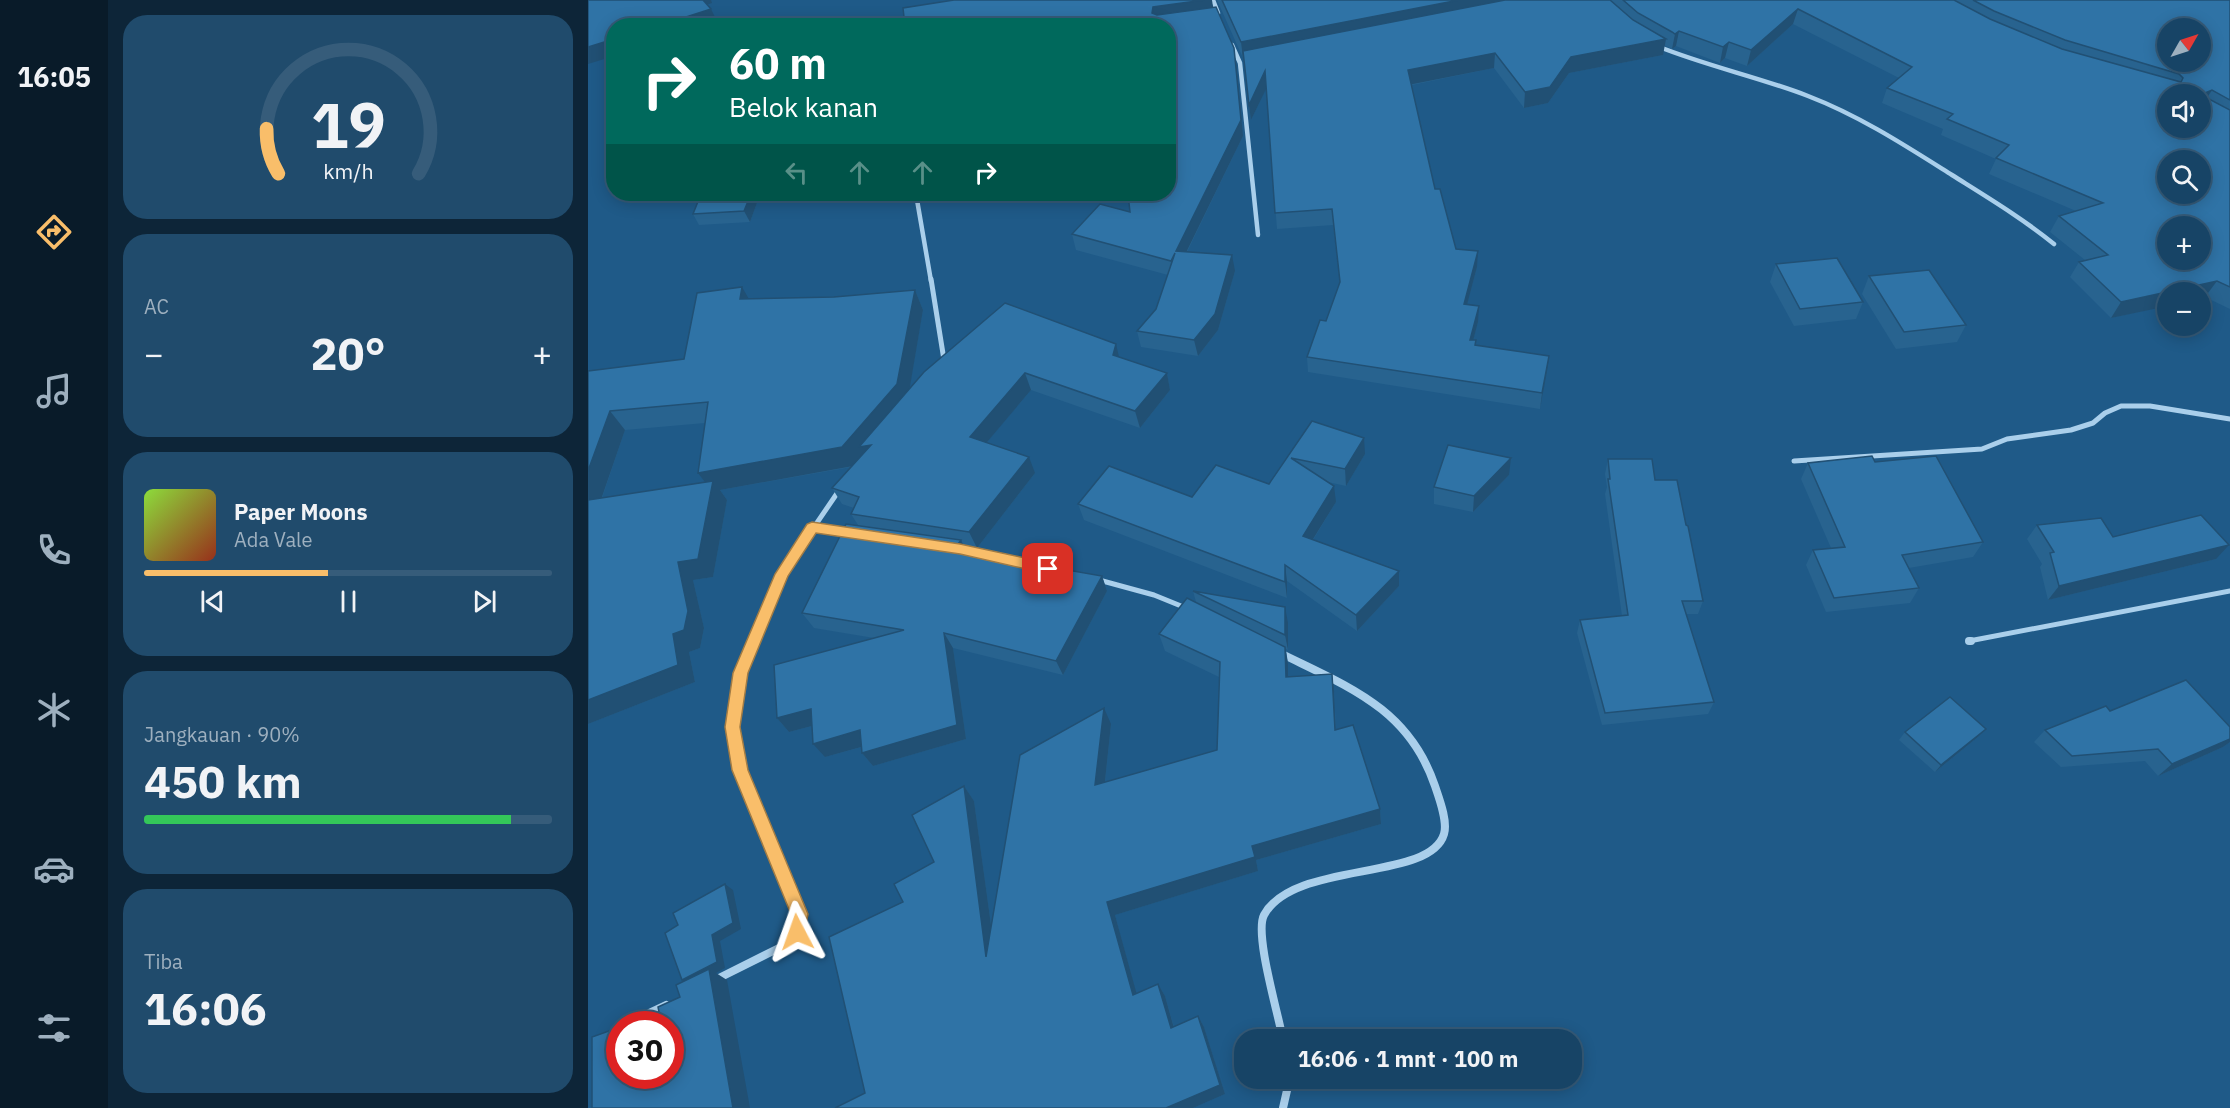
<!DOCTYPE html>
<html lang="id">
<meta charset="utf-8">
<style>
:root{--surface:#174466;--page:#204b6c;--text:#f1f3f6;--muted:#9eb0bf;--line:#365c7a;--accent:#f9be6a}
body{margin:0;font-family:"IBM Plex Sans",sans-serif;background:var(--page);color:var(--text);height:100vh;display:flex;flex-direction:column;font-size:22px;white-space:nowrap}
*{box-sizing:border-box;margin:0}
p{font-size:20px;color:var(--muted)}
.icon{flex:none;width:33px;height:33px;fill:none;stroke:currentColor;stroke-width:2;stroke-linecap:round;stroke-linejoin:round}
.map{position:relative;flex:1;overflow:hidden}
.panel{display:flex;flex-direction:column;gap:15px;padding:15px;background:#0d2538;width:480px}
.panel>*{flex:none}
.guide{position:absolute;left:18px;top:18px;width:570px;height:183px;border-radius:24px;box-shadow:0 3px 15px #0003,0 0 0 2px var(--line);background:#00695c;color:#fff;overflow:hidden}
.needle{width:39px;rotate:51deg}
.fabs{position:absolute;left:1569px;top:18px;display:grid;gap:12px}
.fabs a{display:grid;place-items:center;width:54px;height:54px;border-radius:50%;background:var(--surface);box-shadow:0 3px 15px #0003,0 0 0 2px var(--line);font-size:30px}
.speed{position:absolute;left:18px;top:1011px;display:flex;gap:12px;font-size:30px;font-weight:700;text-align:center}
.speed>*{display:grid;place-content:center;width:78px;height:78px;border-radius:50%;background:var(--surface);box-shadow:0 3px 15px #0003,0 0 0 2px var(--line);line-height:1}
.speed .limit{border:9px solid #d22;background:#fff;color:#111}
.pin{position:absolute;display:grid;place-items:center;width:51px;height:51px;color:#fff;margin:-26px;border-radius:12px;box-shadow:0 3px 9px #0006}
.me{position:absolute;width:66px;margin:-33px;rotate:356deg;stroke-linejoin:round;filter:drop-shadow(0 0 4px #0008)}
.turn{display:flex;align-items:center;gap:21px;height:126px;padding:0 24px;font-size:27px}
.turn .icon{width:78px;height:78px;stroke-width:2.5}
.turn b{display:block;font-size:42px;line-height:51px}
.lanes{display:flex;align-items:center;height:57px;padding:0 24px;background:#0003;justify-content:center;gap:30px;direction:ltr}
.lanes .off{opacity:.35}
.big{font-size:45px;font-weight:700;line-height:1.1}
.panel .widget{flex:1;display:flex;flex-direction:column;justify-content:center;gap:9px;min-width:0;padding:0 21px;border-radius:24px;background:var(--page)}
.panel .dial{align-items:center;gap:0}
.dial svg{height:156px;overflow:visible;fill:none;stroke:var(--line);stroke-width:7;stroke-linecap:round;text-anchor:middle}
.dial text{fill:var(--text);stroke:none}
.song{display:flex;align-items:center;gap:18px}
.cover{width:72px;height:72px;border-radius:9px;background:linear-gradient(135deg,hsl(90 70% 55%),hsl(10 70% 35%))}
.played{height:6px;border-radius:3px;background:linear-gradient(90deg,var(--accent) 45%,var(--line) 45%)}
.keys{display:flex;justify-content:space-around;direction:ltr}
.heat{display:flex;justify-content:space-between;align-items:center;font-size:33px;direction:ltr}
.charge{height:9px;border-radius:4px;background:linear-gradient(90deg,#34c759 90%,var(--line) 0)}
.trip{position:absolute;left:646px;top:1029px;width:348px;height:60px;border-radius:24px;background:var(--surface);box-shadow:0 3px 15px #0003,0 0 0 2px var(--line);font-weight:700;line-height:60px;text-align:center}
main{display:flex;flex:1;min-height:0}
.tabs{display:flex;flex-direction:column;width:108px;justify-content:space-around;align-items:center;background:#091b29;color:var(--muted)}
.tabs .icon{width:42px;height:42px}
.tabs .current{color:var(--accent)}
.tabs b{font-size:27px;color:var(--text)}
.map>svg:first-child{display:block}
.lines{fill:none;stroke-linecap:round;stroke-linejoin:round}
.street-far2{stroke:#aacfeb;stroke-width:4.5}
.street-far1{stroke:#aacfeb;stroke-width:5}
.street{stroke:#aacfeb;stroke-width:8}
.wall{fill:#28638f;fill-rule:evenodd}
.shaded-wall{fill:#215074}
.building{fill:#2f73a6;stroke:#215074;stroke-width:1.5;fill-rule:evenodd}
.route{fill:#f9be6a;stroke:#a27c45;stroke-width:1.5}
</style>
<main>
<nav class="tabs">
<b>16:05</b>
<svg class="icon current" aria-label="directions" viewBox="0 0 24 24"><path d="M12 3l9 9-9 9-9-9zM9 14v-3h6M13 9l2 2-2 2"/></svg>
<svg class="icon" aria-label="music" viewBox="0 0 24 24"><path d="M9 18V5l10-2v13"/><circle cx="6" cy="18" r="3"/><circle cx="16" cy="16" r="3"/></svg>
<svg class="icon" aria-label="phone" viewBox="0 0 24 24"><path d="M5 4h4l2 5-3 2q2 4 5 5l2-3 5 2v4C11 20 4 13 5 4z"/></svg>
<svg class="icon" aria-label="climate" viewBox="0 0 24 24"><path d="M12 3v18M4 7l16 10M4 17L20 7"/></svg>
<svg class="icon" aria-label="car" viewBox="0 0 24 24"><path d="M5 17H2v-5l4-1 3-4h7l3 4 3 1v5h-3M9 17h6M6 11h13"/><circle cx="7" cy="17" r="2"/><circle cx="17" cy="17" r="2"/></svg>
<svg class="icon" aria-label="filters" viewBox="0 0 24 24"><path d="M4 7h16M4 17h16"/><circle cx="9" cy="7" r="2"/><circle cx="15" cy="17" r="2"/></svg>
</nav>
<section class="panel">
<div class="widget dial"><svg viewBox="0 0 100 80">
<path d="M14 69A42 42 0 1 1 86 69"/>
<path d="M14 69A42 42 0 0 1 8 46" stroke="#f9be6a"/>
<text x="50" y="56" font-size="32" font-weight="700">19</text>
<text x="50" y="72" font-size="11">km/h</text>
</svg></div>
<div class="widget"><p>AC</p>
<div class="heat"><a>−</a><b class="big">20°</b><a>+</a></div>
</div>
<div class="widget">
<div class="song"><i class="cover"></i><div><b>Paper Moons</b><p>Ada Vale</p></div></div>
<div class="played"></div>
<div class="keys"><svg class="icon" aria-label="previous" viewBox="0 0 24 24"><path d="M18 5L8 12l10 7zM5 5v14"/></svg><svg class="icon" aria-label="pause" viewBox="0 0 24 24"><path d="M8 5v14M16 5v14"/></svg><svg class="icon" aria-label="next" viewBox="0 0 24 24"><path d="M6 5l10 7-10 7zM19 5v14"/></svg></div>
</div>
<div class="widget"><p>Jangkauan · 90%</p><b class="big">450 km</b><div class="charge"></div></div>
<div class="widget"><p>Tiba</p><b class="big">16:06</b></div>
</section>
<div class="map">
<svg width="1642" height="1108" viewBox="0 0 1642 1108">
<rect width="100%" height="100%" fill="#1f5a88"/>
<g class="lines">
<g class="street-far2">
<path d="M 625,0 L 630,13"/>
<path d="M 644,45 L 652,63 L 670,235"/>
<path d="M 1069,46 C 1118,66 1171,77 1220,96 C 1272,116 1318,146 1364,175 C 1399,197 1434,218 1466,244"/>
<path d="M 328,194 L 343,281"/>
</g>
<g class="street-far1">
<path d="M 343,279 L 356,360"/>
<path d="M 1206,461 L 1394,449 L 1419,439 L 1483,430 L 1505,423 L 1517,413 L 1533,406 L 1562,406 L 1642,419"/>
<path d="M 224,528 L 262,533"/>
<path d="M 370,549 L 416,559"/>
<path d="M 511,580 L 566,595 L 598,608"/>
<path d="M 1381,641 L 1642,591"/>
<path d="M 166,642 L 194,574 L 252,489"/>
</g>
<g class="street">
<path d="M 1381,641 L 1383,641"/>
<path d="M 694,654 C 761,687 821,709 847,786 C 851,798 860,821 856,834 C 842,882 706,860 676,915 C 666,934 691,1016 695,1040"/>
<path d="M 127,980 L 193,947 L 209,932 L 211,914 L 152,770 L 145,727 L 153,673 L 166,641"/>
<path d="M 38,1024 L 78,1005"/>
<path d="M 695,1108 L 700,1086 L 699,1078"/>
</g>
</g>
<g class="wall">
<path d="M 629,0 L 1642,0 L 1642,309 L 1617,297 L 1523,318 L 1482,277 L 1491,262 L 1497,260 L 1462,232 L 1471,216 L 1488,211 L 1401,174 L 1408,159 L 1353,135 L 1355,129 L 1294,103 L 1299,88 L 1311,78 L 1205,24 L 1159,66 L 1137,58 L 1132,63 L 1088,46 L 1084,49 L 1076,45 L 1075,55 L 981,73 L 960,103 L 936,108 L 906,68 L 824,85 L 847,189 L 868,249 L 889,267 L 879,304 L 890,322 L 885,340 L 888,345 L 959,371 L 952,409 L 720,372 L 719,357 L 738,321 L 752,284 L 745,225 L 689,229 L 678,88 L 663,120 L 656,58 L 655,58 Z"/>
<path d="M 625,8 L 655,136 L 599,252 L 647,271 L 630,330 L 610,356 L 553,347 L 549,331 L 568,309 L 580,275 L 488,250 L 484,234 L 542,212 L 580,26 Z"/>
<path d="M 113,194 L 183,194 L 180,200 L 170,200 L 162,222 L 111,225 L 105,214 Z"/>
<path d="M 1188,264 L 1275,302 L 1268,319 L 1206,326 L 1182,282 Z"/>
<path d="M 1281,276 L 1378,325 L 1369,342 L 1308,349 L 1274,294 Z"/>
<path d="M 327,290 L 335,310 L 321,390 L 531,357 L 579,373 L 582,390 L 552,428 L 443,390 L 398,443 L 447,473 L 389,548 L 376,546 L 379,552 L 514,576 L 519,591 L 475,675 L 365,648 L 378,739 L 285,766 L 274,753 L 274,747 L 237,757 L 224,726 L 201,732 L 189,718 L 286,638 L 226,628 L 214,613 L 270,525 L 263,514 L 266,508 L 254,504 L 244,488 L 263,467 L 132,490 L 139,500 L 125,577 L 105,580 L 116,628 L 112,648 L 101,652 L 107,682 L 0,724 L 0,371 L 96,359 L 161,299 L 246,297 ZM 117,423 L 117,482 L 14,498 L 37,430 Z"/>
<path d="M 724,421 L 777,454 L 758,486 L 740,482 L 748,502 L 725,540 L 811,571 L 811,586 L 769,631 L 699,581 L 699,598 L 496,520 L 490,504 L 604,497 L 681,484 Z"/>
<path d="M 1020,459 L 1067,480 L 1098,525 L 1115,601 L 1110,614 L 1098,614 L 1126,702 L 1120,714 L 1014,725 L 989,633 L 992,620 L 1034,616 L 1017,494 L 1019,487 L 1017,474 Z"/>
<path d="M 1287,462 L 1395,542 L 1385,557 L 1321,568 L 1331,588 L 1322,603 L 1238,612 L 1218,565 L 1225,550 L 1243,548 L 1213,479 L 1220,463 Z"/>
<path d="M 921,475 L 885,512 L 846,504 L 846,487 Z"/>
<path d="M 1449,525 L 1525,537 L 1628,559 L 1460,600 L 1452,567 L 1454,564 L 1439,539 Z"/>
<path d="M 605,591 L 700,623 L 700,650 L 698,649 L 700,664 L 700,677 L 746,691 L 748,730 L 792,809 L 793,824 L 668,860 L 670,871 L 527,915 L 548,993 L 570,984 L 577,996 L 586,1027 L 610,1016 L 616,1027 L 637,1094 L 605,1108 L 247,1108 L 277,1093 L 315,902 L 346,862 L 376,786 L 386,801 L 403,925 L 523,724 L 517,783 L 629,750 L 631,677 L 577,651 L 571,634 L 608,602 Z"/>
<path d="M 1522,711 L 1642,727 L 1642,742 L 1635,747 L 1570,776 L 1557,761 L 1473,767 L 1446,742 L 1457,730 Z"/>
<path d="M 1398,729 L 1391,736 L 1347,772 L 1311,740 L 1317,732 Z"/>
</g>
<g class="shaded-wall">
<path d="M 112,0 L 123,0 L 124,3 L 115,6 Z"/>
<path d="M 616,0 L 624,0 L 626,14 L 568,23 L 564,13 L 565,7 Z"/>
<path d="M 871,0 L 950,0 L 655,58 L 653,42 Z"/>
<path d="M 123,9 L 130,23 L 121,26 L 70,26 Z"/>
<path d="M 1210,9 L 1205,24 L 1159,66 L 1163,50 Z"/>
<path d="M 1091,31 L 1088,46 L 1084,49 L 1087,34 Z"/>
<path d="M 26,39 L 26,56 L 0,64 L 0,47 Z"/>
<path d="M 1078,39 L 1075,55 L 981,73 L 960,103 L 936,108 L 937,92 L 983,57 Z"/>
<path d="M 1141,42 L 1137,58 L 1132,63 L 1135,47 Z"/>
<path d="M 907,53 L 906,68 L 820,85 L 820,70 Z"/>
<path d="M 648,64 L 655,136 L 591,267 L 588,251 Z"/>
<path d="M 677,71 L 679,87 L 663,120 L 661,105 Z"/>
<path d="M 1624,90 L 1614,106 L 1617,93 Z"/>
<path d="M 163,194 L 167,194 L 170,200 L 162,222 L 156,211 Z"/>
<path d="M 177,194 L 183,194 L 180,200 Z"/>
<path d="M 890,251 L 889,267 L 875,320 L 876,304 Z"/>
<path d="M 644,255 L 647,271 L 630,330 L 610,356 L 606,340 Z"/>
<path d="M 1629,281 L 1617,297 L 1612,298 L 1612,292 L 1580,292 L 1580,306 L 1523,318 L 1533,302 Z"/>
<path d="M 154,287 L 165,306 L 152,299 Z"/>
<path d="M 327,290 L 335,310 L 319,404 L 265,466 L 132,490 L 139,500 L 125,577 L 105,580 L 116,628 L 112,648 L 101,652 L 107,682 L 0,724 L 0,700 L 85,634 L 90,562 L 123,490 L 110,473 Z"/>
<path d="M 891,306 L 890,322 L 881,356 L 882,340 Z"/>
<path d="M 528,344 L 532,361 L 525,355 Z"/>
<path d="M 961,356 L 959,371 L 952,409 L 954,393 Z"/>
<path d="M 437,373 L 443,390 L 389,454 L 382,437 Z"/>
<path d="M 579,373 L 582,390 L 552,428 L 547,411 Z"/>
<path d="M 22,411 L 37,430 L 6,520 L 0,513 L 0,471 Z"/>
<path d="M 776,438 L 777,454 L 758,486 L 757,469 Z"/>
<path d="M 441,457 L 447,473 L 389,548 L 381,532 Z"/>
<path d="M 923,458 L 921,475 L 885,512 L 886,496 Z"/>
<path d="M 746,486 L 748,502 L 717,552 L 715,536 Z"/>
<path d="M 373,540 L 381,556 L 366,550 Z"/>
<path d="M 1641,545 L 1628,559 L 1460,600 L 1471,586 Z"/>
<path d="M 697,565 L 699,581 L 699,598 L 697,582 Z"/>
<path d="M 811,571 L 811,586 L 769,631 L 768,615 Z"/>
<path d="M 514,576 L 519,591 L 475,675 L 468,661 Z"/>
<path d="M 697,607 L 700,623 L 700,650 L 697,635 Z"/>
<path d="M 356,633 L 365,648 L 378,739 L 285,766 L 274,753 Z"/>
<path d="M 697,647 L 700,664 L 700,694 L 698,677 Z"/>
<path d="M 744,674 L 746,691 L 748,746 L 747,730 Z"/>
<path d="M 516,708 L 523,724 L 515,800 L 507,785 Z"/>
<path d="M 223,709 L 235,723 L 201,732 L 189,718 Z"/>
<path d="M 1398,729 L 1391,736 L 1347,772 L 1353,765 Z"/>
<path d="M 272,730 L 284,744 L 237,757 L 225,744 Z"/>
<path d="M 1642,739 L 1642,742 L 1635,747 L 1570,776 L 1584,764 Z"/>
<path d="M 376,786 L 386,801 L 409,969 L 398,957 Z"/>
<path d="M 792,809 L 793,824 L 668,860 L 670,871 L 527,915 L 552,1006 L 545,995 L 519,902 L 664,846 Z"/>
<path d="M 137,884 L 145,890 L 153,929 L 132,941 L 137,968 L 128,973 L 139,980 L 162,1108 L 145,1108 L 103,985 L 94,980 L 124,935 Z"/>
<path d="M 570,984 L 577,996 L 589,1039 L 583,1028 Z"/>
<path d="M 610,1016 L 616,1027 L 637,1094 L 605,1108 L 578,1108 Z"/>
</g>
<g class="building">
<path d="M 0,0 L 115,0 L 123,9 L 70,26 L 26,26 L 26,39 L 0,47 Z"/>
<path d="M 366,0 L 616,0 L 565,7 L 564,13 L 569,15 L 628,7 L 646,48 L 653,120 L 588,251 L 644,255 L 627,314 L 606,340 L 549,331 L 568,309 L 587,253 L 583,261 L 484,234 L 512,204 L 542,212 L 540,194 L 580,194 L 580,26 L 317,26 L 315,8 Z"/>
<path d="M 634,0 L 871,0 L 653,42 Z"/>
<path d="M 917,0 L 1022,0 L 1045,20 L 1078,39 L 983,57 L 962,87 L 937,92 L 907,53 L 820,70 L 847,189 L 852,189 L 868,249 L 890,251 L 876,304 L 891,306 L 882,340 L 888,340 L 887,345 L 961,356 L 954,393 L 719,357 L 732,320 L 738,321 L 752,282 L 744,209 L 687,213 L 677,71 L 661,105 L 655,51 Z"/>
<path d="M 1035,0 L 1366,0 L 1402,19 L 1474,49 L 1593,82 L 1595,78 L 1591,74 L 1477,40 L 1406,11 L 1385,0 L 1642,0 L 1642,100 L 1624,90 L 1617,93 L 1619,98 L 1642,110 L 1642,287 L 1629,281 L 1533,302 L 1491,262 L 1520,255 L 1471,216 L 1515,203 L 1408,158 L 1421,145 L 1359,119 L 1365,114 L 1299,88 L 1324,67 L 1210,9 L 1163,50 L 1141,42 L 1135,47 L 1091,31 L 1087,34 L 1084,32 L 1050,13 ZM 1580,28 L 1612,28 L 1612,62 L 1580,62 ZM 1580,94 L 1612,94 L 1612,128 L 1580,128 ZM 1580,160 L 1612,160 L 1612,194 L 1580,194 ZM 1580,226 L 1612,226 L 1612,260 L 1580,260 Z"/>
<path d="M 113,194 L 163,194 L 156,211 L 105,214 Z"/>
<path d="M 1249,258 L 1275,302 L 1212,309 L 1188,264 Z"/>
<path d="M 1341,270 L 1378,325 L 1316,332 L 1281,276 Z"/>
<path d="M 154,287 L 152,299 L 246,297 L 327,290 L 309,384 L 254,447 L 110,473 L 120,402 L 22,411 L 0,471 L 0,371 L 96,359 L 109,293 Z"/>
<path d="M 417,303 L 528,344 L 525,355 L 579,373 L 547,411 L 437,373 L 382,437 L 441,457 L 381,532 L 263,514 L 271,497 L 244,488 L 283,445 L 271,447 L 336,372 Z"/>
<path d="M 724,421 L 776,438 L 757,469 L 703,458 L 746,486 L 715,536 L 811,571 L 768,615 L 697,565 L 697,582 L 490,504 L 521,466 L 604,497 L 628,465 L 681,484 Z"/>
<path d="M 860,445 L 923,458 L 886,496 L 846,487 Z"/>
<path d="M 1284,456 L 1287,462 L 1348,456 L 1395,542 L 1314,555 L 1331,588 L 1246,598 L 1225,550 L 1257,547 L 1220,463 Z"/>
<path d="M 1020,459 L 1064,459 L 1067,480 L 1089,480 L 1098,525 L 1100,526 L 1115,601 L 1094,601 L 1126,702 L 1017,713 L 992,620 L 1040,615 L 1020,479 L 1022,479 Z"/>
<path d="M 125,481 L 110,559 L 90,562 L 100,611 L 96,630 L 85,634 L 90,665 L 0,700 L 0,500 Z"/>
<path d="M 1613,515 L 1641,545 L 1471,586 L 1462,553 L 1466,552 L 1449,525 L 1513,518 L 1525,537 Z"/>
<path d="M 258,524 L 373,540 L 366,550 L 514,576 L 468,661 L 356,633 L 369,725 L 274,753 L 272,730 L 225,744 L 223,709 L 189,718 L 186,665 L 316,630 L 214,613 Z"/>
<path d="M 605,591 L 697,607 L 697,635 Z"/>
<path d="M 599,598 L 697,647 L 698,677 L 744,674 L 747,730 L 765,725 L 792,809 L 664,846 L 667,857 L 519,902 L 545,995 L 570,984 L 583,1028 L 610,1016 L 632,1085 L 578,1108 L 247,1108 L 277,1093 L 241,937 L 315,902 L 306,884 L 346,862 L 324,815 L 376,786 L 398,957 L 432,755 L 516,708 L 507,785 L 629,750 L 632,662 L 571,634 Z"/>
<path d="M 1598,680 L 1642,727 L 1642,739 L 1584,764 L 1570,749 L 1484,756 L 1457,730 L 1518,706 L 1522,711 Z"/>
<path d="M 1362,697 L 1398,729 L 1353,765 L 1317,732 Z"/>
<path d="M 137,884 L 145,923 L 124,935 L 129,962 L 94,980 L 77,933 L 90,925 L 85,913 Z"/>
<path d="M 121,969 L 145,1108 L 4,1108 L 4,1037 L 32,1027 L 32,1076 L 82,1076 L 82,1024 L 38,1024 L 71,1012 L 70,1007 L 92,997 L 88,985 Z"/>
</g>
<path class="route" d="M 224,522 L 372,544 L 460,563 L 467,569 L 460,574 L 372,554 L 228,533 L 200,576 L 160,673 L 152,727 L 160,770 L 220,914 L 215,938 L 209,940 L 203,938 L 200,932 L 203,914 L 144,770 L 137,727 L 145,673 L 187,574 L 219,524 Z"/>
</svg>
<div class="fabs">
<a><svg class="needle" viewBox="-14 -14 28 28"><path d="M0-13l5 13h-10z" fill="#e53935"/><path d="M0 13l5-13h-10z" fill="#9eb0bf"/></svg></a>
<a><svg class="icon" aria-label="sound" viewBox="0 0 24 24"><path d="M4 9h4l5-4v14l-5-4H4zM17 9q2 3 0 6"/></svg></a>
<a><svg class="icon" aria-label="search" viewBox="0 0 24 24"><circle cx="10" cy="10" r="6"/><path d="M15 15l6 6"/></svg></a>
<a>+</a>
<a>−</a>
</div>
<div class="speed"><div class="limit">30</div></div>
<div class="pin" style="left:460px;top:569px;background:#d93025"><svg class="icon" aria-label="arrive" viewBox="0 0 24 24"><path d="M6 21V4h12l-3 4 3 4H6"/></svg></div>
<svg class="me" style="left:209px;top:932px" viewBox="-20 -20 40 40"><path d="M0-17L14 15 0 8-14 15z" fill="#f9be6a" stroke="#fff" stroke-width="4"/></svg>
<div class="trip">16:06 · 1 mnt · 100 m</div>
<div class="guide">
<div class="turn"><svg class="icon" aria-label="right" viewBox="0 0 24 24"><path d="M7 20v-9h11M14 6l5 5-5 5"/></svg><div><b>60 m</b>Belok kanan</div></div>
<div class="lanes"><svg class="icon off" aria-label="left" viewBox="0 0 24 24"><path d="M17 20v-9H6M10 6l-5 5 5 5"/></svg><svg class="icon off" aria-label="ahead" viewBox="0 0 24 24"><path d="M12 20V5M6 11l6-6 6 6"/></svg><svg class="icon off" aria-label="ahead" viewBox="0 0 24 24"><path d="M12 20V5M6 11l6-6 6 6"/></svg><svg class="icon" aria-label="right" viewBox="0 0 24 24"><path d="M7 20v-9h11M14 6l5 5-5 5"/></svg></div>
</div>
</div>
</main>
